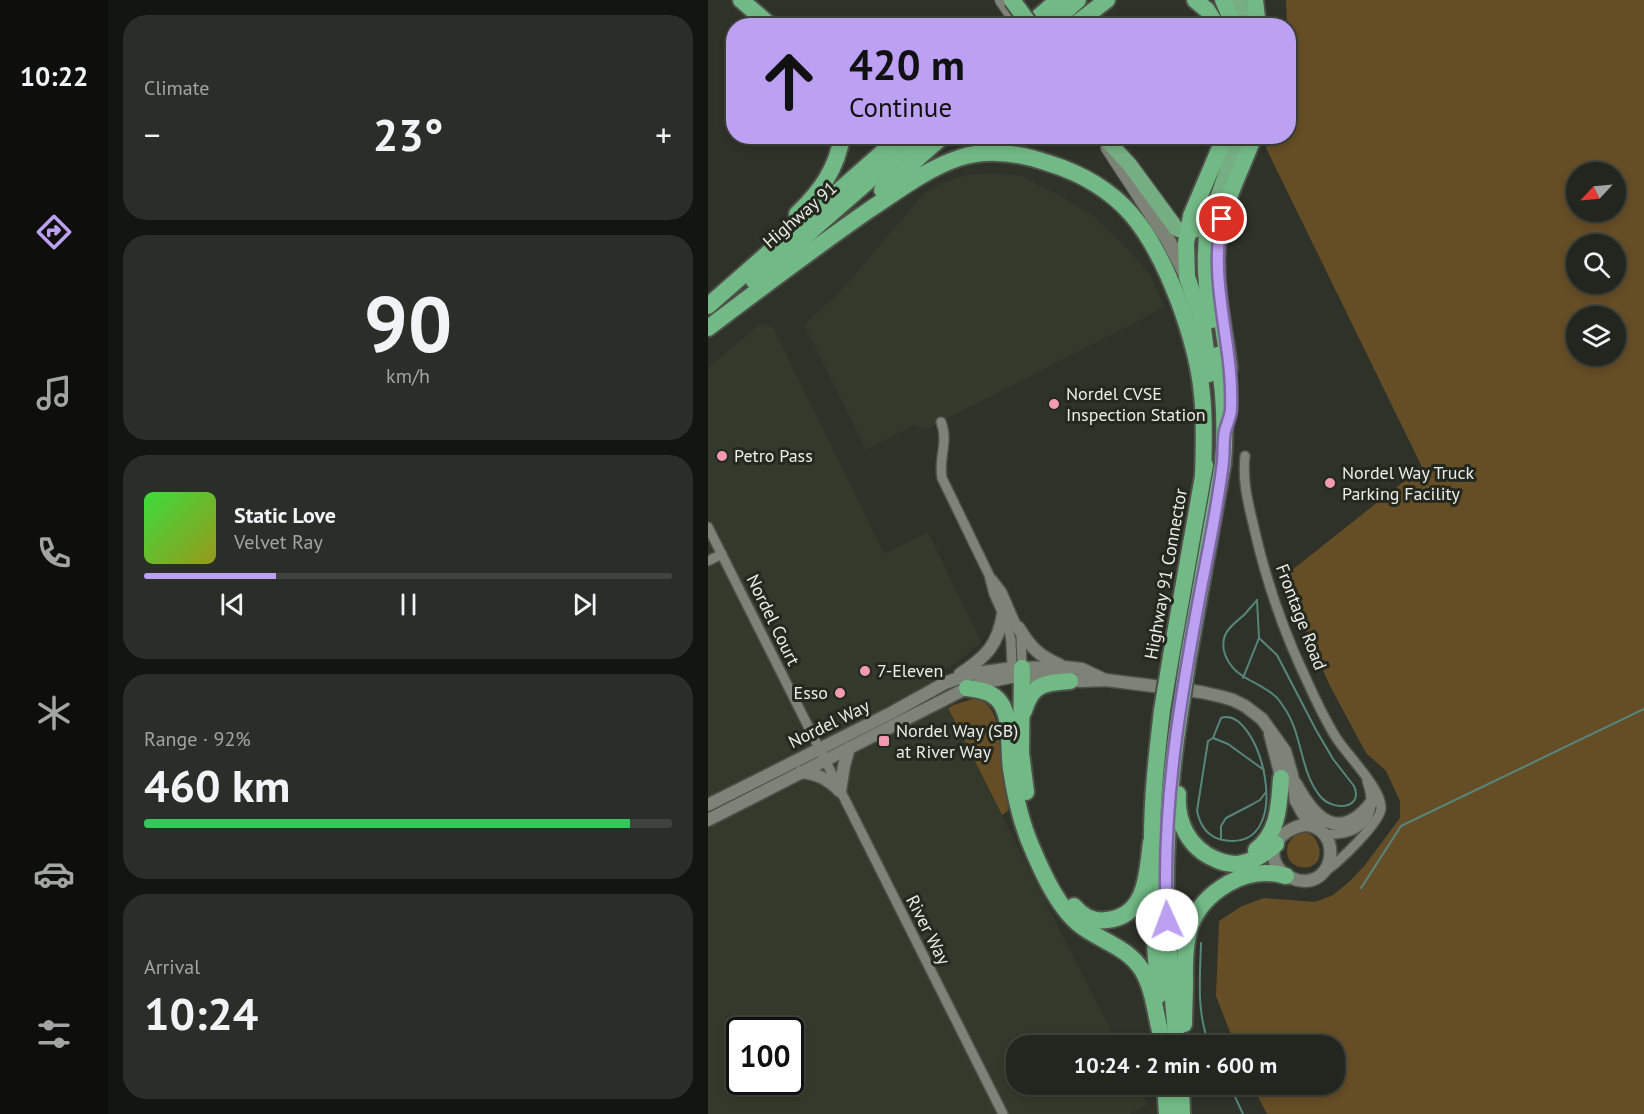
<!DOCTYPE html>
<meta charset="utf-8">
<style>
:root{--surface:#22261f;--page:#2a2e28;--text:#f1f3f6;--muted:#a2a5a4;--line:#3f433d;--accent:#bca0f2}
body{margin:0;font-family:"PT Sans",sans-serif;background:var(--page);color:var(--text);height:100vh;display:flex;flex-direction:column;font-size:22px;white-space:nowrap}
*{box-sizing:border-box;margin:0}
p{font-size:20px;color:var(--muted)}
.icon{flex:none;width:33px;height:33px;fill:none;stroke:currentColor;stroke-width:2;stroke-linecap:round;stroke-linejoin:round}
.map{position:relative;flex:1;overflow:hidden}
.details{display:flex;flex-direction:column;gap:15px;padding:15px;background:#131511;width:600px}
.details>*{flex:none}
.banner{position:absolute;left:18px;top:18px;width:570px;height:126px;border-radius:24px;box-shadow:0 3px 9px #0003,0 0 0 2px var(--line);background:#bca0f2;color:#111;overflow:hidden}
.needle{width:39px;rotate:244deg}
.buttons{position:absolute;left:858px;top:162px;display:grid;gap:12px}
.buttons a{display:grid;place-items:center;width:60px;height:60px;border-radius:50%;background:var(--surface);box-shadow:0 3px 9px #0003,0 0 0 2px var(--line);font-size:30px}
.speed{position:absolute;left:18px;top:1017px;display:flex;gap:12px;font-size:30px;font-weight:700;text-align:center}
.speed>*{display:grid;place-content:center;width:78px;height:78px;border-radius:50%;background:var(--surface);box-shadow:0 3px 9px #0003,0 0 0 2px var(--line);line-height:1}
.speed .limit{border:3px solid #111;border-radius:9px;background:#fff;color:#111}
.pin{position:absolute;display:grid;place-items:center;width:51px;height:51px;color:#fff;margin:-26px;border:3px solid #fff;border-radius:50%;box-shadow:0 2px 6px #0007}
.me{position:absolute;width:66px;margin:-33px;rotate:358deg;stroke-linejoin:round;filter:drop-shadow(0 0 4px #0008)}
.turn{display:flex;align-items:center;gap:21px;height:126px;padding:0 24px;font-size:27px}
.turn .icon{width:78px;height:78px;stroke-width:2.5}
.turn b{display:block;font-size:42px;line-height:51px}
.big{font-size:45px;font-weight:600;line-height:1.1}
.details .widget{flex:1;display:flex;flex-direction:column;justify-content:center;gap:9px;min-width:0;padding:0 21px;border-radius:24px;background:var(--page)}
.details .dial{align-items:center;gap:0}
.dial b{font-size:78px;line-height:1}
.song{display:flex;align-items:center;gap:18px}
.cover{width:72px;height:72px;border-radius:9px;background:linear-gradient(135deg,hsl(120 70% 55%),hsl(60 70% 35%))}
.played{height:6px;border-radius:3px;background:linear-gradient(90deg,var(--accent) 25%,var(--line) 25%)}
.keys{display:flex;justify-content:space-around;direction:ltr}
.heat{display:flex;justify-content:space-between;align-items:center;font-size:33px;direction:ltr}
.charge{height:9px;border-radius:4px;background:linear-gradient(90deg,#34c759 92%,var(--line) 0)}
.trip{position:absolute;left:298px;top:1035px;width:339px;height:60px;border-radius:24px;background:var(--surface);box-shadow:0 3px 9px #0003,0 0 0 2px var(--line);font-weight:600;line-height:60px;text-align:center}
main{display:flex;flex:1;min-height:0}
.tabs{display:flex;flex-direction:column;width:108px;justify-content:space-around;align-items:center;background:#0e0f0c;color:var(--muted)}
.tabs .icon{width:42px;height:42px}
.tabs .active{color:var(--accent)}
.tabs b{font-size:27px;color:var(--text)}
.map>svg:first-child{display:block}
.built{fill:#343a2b;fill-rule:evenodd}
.green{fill:#654d25;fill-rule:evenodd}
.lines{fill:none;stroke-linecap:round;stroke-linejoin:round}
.stream{stroke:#57867c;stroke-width:2}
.minor-casing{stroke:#4e5049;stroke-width:12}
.tertiary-casing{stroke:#4e5049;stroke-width:15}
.secondary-casing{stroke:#4e5049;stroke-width:16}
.trunk-casing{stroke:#4e5049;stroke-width:18}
.motorway-casing{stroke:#4e5049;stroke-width:20}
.minor{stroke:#7e8378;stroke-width:9}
.tertiary{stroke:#7e8378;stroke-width:12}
.secondary{stroke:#7e8378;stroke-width:14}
.trunk{stroke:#74ae82;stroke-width:15}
.motorway{stroke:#71b985;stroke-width:16}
.motorway-bridge-casing{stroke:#4e5049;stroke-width:20;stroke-linecap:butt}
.motorway-bridge{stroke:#71b985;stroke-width:16}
.route-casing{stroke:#7a689d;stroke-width:15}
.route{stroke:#bca0f2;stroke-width:10}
.poi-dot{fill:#f29aaf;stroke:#24281f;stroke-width:2}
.labels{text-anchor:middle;stroke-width:6;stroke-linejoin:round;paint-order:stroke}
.street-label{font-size:18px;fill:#eceee9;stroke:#24281f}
.poi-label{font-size:18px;fill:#eceee9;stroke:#24281f;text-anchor:start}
</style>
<main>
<nav class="tabs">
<b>10:22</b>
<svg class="icon active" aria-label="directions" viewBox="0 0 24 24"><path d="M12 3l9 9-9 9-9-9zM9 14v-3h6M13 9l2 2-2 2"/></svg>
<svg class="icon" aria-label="music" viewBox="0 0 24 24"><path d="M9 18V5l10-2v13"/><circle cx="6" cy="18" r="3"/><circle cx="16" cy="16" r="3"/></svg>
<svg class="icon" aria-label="phone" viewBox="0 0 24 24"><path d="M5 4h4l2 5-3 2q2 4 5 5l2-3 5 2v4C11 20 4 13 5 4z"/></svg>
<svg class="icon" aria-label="climate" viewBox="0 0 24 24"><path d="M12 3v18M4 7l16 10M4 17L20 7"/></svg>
<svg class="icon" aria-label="car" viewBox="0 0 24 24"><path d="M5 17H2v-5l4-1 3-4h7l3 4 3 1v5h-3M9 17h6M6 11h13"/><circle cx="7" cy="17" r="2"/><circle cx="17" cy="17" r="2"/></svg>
<svg class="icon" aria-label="filters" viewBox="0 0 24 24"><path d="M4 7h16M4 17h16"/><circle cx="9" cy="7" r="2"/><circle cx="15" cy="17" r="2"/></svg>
</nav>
<section class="details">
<div class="widget"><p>Climate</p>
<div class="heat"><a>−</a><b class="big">23°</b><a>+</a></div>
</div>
<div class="widget dial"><b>90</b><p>km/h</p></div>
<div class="widget">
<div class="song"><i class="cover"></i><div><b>Static Love</b><p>Velvet Ray</p></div></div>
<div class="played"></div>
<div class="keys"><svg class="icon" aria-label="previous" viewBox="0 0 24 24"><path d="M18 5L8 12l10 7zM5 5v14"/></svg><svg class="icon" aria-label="pause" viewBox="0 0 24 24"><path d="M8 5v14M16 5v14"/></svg><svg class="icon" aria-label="next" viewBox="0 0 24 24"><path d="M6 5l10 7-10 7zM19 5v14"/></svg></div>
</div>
<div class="widget"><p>Range · 92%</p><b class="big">460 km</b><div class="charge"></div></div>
<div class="widget"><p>Arrival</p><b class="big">10:24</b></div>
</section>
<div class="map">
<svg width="936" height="1114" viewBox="0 0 936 1114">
<rect width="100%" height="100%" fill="#2e3229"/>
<g class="built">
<path d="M 283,173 L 314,176 L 353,196 L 388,218 L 423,252 L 442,275 L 457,307 L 219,429 L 206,425 L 158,450 L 96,325 L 128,296 L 216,194 L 234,183 L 258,175 Z"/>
<path d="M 55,324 L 65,327 L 176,554 L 220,532 L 273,642 L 255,658 L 224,677 L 410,1045 L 309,1046 L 309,1084 L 430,1085 L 440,1105 L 421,1114 L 0,1114 L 0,368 L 51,325 ZM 32,1030 L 82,1030 L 82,1082 L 32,1082 Z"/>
</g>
<g class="green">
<path d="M 578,0 L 936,0 L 936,1114 L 559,1114 L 544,1085 L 627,1084 L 627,1046 L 527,1045 L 508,996 L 511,921 L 534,906 L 556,898 L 607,902 L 625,895 L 642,881 L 657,865 L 692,818 L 692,801 L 678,771 L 658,753 L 622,686 L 601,639 L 579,574 L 714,467 L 558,148 L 563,137 L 580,136 L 580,26 L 579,25 ZM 868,172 L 908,172 L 908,212 L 868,212 ZM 868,244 L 908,244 L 908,284 L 868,284 ZM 868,316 L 908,316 L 908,356 L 868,356 Z"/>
<path d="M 268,698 C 274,700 279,703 283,709 C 293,725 292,755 294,774 C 296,786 300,798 300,811 L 294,815 L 240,708 L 245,705 Z"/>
<path d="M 594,833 C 601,832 605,835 609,842 C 623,873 578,876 579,850 C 580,840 586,835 594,833 Z"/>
</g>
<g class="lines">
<g class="stream">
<path d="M 549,600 C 545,605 541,609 537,614 C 525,625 512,632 516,651 C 523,678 549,680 567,696 C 570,698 573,703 575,706 C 595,733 591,770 612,796 C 625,812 656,809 646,786 L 625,759 L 608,730 L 569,655 L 551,638"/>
<path d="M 535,678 L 551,638 L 549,600"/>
<path d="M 505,738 L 513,718 C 552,704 591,854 515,840 C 499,837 492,825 489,811 L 500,741 L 505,738 L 520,744 L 556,770"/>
<path d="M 513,839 L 513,826 L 518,818 L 543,805 L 552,800 L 558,792"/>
<path d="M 653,888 L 693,826 L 936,709"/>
<path d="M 493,943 C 492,977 488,1013 502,1046"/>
<path d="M 521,1084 L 535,1114"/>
</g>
<defs>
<g id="minor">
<path d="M 233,422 C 241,442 230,458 234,478 L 281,575 L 286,594 L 299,623 L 303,640 L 304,668"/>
<path d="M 537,456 C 534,483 541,506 547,532 C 559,584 577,635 600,683 C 608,701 617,719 627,736 C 638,754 674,789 673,808 C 673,822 629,864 616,872"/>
<path d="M 0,527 L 295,1114"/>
<path d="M 0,561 L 14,554"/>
<path d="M 284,579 L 294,592 L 313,636 L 314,668"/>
<path d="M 616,834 C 652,836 672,817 659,781"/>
</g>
<g id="tertiary">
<path d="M 310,627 C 323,648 330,655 352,665"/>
<path d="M 252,674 C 278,657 290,645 295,614"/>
<path d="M 562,734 L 575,784"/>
<path d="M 93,772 C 111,774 119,779 132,791"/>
<path d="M 588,784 C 607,819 631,843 663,803"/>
<path d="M 132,791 L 136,766 L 141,748"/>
<path d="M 0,805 L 183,713 L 237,683 L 262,674 L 304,668 L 356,667 L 374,669 L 397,680"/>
<path d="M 0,820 L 259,688 L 283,681 L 303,677 L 334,677 L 372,681 L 398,680 L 493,692 L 515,697 L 525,700 L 537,706 L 554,719 L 577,751 L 584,775 L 588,801 L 594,812 L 604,825"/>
<path d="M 596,825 C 635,826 629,889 589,880 C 583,878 577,876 573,871 C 554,850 574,829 596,825 Z"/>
</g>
<g id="secondary">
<path d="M 294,0 L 312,26"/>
<path d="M 400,148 L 460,240 L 478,275"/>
</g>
<g id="trunk">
<path d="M 530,0 L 543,26"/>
<path d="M 395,136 L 421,164 L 468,228 C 480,235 489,230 501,223 L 531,136"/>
</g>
<g id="motorway">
<path d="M 33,0 L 63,26"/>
<path d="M 487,0 L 499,10 L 509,26"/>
<path d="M 515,0 L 526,26"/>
<path d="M 547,0 L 550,26"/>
<path d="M 320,26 L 350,0"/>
<path d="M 341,26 L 370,0"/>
<path d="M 365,26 L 399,0"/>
<path d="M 174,190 L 235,136"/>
<path d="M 89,214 C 112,192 129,169 134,136"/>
<path d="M 501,223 C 495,256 498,287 504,320"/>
<path d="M 46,281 L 212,136"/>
<path d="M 0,306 L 193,136"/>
<path d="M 0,328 C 53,288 106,248 161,210 C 190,191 218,169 251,158 C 280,148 311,153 340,163 C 415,186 444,231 471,302 C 482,332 491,362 494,394 C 497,421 496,448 495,475"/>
<path d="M 521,368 C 516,324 503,277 511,233 C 517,200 534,168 546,136"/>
<path d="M 501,374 L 494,320 L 479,277 L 478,243 L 483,216 L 517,136"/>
<path d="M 463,656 L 497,465"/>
<path d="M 480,659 L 515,463 C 518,426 516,390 510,355"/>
<path d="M 314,668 L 313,753 L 318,792"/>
<path d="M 259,688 C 271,690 284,691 292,702 C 304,718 300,749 303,769 C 307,796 313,823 324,848 C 335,874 352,912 376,928 C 396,942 420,948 434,970 C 445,988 447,1011 452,1031"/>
<path d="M 316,711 C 324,683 337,683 362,681"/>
<path d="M 470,794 C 468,822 481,848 507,859 C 515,863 522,864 530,864 C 545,862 557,854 568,844"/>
<path d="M 548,850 C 571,832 571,805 573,778"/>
<path d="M 366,906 C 374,916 385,922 399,920 C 439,916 439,873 443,842"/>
<path d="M 450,996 C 448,944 442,891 444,839 C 444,795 449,753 454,710"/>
<path d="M 476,1024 C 476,1010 477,996 477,982 C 476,938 479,907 521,883 C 539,873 558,870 578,876"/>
<path d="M 469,1046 C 465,998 460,951 458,904 C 457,839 462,776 472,712"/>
<path d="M 457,1084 L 459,1114"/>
<path d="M 473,1084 L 474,1114"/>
</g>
</defs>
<use href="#minor" class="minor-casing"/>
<use href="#tertiary" class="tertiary-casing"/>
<use href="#secondary" class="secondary-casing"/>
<use href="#trunk" class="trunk-casing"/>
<use href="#motorway" class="motorway-casing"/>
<use href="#minor" class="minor"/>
<use href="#tertiary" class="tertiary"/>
<use href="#secondary" class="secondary"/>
<use href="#trunk" class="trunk"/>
<use href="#motorway" class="motorway"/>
<defs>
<g id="motorway-bridge">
<path d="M 304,0 L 323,26"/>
<path d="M 454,710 L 463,656"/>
<path d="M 472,712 L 480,659"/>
</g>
</defs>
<use href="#motorway-bridge" class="motorway-bridge-casing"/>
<use href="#motorway-bridge" class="motorway-bridge"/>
</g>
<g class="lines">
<defs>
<path id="route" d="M 459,920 C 453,806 473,694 494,583 C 502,543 510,503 515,462 C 516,452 515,441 517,431 C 519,423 523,416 523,409 C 526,345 500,283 514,219"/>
</defs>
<use href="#route" class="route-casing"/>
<use href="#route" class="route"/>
</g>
<g class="poi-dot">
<circle cx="346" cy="404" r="6"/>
<circle cx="14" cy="456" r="6"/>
<circle cx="622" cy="483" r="6"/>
<circle cx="157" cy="671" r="6"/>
<circle cx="132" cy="693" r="6"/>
<rect x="170" y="735" width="12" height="12" rx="3"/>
</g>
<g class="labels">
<g class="street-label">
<text transform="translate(92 215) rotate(-41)" y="6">Highway 91</text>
<text transform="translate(458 574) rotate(-80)" y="6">Highway 91 Connector</text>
<text transform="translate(593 617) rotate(69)" y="6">Frontage Road</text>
<text transform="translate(65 620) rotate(64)" y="6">Nordel Court</text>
<text transform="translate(121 724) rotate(-26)" y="6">Nordel Way</text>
<text transform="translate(220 930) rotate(63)" y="6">River Way</text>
</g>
<g class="poi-label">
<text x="358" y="400">Nordel CVSE<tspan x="358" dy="21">Inspection Station</tspan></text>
<text x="26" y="462">Petro Pass</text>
<text x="634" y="479">Nordel Way Truck<tspan x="634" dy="21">Parking Facility</tspan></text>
<text x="169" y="677">7-Eleven</text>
<text x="120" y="699" text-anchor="end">Esso</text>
<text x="188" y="737">Nordel Way (SB)<tspan x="188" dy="21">at River Way</tspan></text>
</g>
</g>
</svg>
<div class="buttons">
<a><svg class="needle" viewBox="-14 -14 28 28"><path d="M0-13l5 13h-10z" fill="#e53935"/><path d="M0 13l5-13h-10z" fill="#a2a5a4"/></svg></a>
<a><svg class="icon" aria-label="search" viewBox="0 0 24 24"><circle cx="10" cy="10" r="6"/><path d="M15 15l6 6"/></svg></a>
<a><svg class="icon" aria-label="layers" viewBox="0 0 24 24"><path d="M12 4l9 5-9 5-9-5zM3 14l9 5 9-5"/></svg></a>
</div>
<div class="speed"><div class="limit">100</div></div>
<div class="pin" style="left:514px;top:219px;background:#d93025"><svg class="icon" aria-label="arrive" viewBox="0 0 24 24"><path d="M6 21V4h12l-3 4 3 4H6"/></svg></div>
<svg class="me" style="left:459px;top:920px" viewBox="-20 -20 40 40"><circle r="19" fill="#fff"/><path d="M0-13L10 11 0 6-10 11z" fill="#bca0f2"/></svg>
<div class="trip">10:24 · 2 min · 600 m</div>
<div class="banner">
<div class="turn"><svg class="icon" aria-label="ahead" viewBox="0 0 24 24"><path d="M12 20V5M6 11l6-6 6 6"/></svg><div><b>420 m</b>Continue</div></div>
</div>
</div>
</main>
